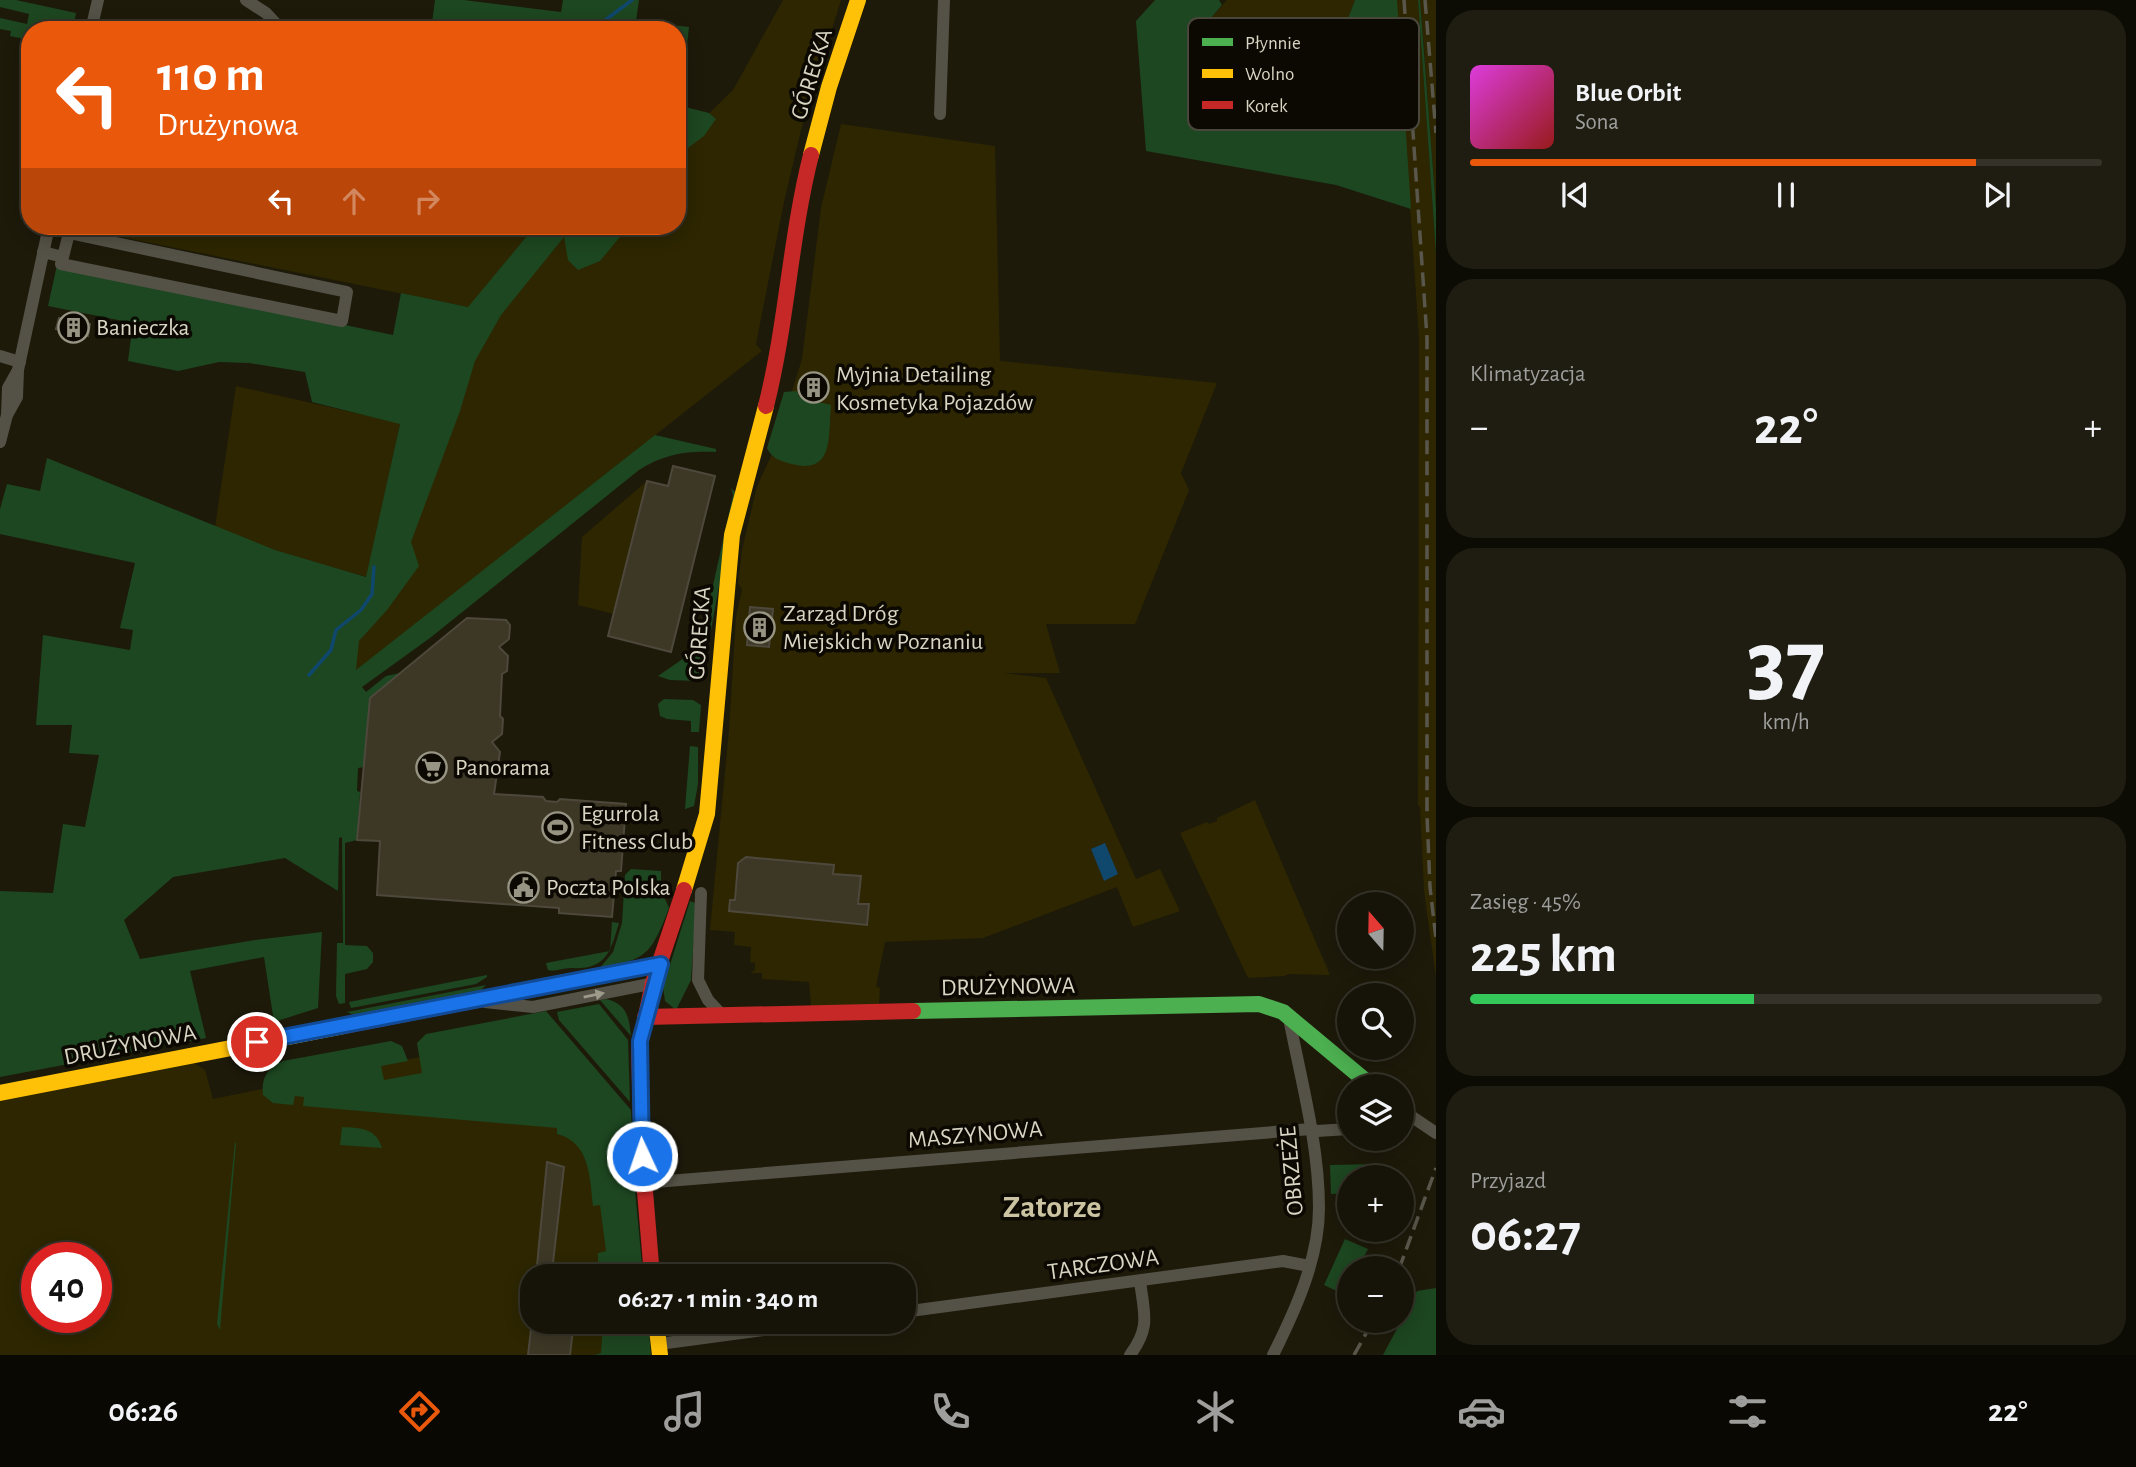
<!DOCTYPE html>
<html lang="pl">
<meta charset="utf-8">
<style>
:root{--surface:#161408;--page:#1f1d12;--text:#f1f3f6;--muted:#9e9e9c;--line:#353329;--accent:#ea580c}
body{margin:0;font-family:"Alegreya Sans",sans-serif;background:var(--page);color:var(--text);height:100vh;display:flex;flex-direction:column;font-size:26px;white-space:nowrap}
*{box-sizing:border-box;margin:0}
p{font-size:23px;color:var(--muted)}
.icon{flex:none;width:38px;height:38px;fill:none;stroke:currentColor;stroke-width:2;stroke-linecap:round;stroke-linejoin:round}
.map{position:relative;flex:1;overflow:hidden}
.drawer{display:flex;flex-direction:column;gap:10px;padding:10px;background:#0c0b04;width:700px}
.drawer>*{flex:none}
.guide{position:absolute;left:21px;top:21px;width:665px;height:214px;border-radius:28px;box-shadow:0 4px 18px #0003,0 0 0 2px var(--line);background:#ea580c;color:#fff;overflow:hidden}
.needle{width:46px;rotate:340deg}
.controls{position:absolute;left:1337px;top:892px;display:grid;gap:14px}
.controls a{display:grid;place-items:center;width:77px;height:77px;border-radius:50%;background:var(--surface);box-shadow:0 4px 18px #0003,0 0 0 2px var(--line);font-size:35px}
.speed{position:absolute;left:21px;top:1242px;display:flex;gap:14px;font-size:35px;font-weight:700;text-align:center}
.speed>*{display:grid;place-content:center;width:91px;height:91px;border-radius:50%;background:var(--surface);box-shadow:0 4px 18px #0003,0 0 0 2px var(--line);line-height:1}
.speed .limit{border:10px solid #d22;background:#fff;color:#111}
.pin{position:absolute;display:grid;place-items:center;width:60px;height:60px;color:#fff;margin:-30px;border:4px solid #fff;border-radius:50%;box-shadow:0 2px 7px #0007}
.me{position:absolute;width:77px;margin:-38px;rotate:357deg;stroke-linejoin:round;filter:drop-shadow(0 0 5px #0008)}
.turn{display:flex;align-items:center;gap:24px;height:147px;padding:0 21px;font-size:32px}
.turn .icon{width:91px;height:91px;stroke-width:2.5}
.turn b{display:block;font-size:49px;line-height:60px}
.lanes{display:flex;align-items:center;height:66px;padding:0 21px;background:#0003;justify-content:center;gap:35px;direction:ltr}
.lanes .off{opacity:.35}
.big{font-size:52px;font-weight:700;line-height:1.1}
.drawer .widget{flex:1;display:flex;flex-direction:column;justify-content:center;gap:10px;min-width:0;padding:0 24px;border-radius:28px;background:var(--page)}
.drawer .dial{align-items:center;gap:0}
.dial b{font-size:91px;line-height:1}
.song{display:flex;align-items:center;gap:21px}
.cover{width:84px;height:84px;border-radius:10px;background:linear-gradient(135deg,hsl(300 70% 55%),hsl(0 70% 35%))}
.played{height:7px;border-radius:4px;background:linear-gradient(90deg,var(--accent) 80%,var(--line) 80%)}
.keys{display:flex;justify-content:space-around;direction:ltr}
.heat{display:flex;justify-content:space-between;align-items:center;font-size:38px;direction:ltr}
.charge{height:10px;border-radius:5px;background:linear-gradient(90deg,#34c759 45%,var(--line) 0)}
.trip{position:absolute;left:520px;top:1264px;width:396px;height:70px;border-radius:28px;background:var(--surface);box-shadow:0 4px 18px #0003,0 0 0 2px var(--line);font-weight:700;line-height:70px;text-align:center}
.menu{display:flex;height:112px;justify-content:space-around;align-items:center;background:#090803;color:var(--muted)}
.menu .icon{width:49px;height:49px}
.menu .on{color:var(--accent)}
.menu b{font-size:32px;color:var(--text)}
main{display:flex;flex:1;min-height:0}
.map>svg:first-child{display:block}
.built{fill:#2d2601;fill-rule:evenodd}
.green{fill:#1d4720}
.water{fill:#10476d}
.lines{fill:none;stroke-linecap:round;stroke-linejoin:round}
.stream{stroke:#10476d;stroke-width:3.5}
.building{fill:#3d3726;stroke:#4d483b;stroke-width:2}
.street{stroke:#545146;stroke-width:12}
.fast{stroke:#4caf50;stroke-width:16}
.slow{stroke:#ffc107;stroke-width:16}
.jam{stroke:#c62828;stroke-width:16}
.rail{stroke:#59564b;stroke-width:3.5;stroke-dasharray:14 7;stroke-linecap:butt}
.oneway{fill:#9d9a8b}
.route-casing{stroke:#114b97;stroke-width:18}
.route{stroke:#1a73e8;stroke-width:12}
.labels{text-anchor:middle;stroke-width:7;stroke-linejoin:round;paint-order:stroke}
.street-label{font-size:24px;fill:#d9d5c4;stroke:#0b0901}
.poi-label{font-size:24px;fill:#d9d5c4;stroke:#0b0901;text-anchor:start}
.district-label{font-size:32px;font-weight:bold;fill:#cbc3a1;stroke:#0b0901}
.key{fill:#0b0901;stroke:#49463c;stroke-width:2}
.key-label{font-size:19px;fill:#d9d5c4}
</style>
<main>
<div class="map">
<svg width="1436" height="1355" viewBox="0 0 1436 1355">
<rect width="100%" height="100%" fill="#1d1a0a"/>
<g class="built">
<path d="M 783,0 L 841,0 L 801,130 L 784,202 L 756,344 L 762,351 L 352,674 L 356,618 L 468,307 L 67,226 L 475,226 L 527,236 L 543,226 L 677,226 L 677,140 L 692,130 L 733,90 Z"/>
<path d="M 1227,0 L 1355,0 L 1311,118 L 1261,85 L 1200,30 Z"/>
<path d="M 1396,0 L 1418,0 L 1436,254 L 1436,977 L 1424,891 L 1420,807 L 1418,805 L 1419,338 Z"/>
<path d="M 1420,0 L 1436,0 L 1436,207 L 1422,23 Z"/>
<path d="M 841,124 L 995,146 L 1000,361 L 1217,383 L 1181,473 L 1189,490 L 1135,624 L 1046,624 L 1060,673 L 1004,673 L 1046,678 L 1136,879 L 1160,869 L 1180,911 L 1133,927 L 1117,887 L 983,938 L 885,942 L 876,986 L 880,988 L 879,1004 L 811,1006 L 809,982 L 762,979 L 762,973 L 750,973 L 755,970 L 755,963 L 750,962 L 751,947 L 734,945 L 735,932 L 710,930 L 729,730 L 736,616 L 742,590 L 738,583 L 742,550 L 757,486 L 773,452 L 802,359 L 821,208 Z"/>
<path d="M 236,386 L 400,423 L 367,577 L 275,551 L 215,527 Z"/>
<path d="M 647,481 L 614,614 L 578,605 L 582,537 Z"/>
<path d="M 1255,800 L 1330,975 L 1289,974 L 1284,976 L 1248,978 L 1180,833 L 1207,822 L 1209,824 L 1217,821 L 1217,818 Z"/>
<path d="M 539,1033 L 579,1074 L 614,1276 L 532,1276 L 532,1321 L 617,1321 L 620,1355 L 0,1355 L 0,1101 L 193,1062 L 205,1070 L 213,1099 ZM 37,1258 L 96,1258 L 96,1318 L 37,1318 Z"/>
</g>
<g class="green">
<path d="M 0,0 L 16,0 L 76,13 L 73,30 L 36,27 L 36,30 L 30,30 L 30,40 L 10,36 L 11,31 L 0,29 L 0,18 L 27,24 L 29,14 L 0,7 Z"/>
<path d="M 435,0 L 464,0 L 561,12 L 563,0 L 639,0 L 636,21 L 689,27 L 685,64 L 677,64 L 677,30 L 431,30 Z"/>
<path d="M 1155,0 L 1219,0 L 1222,5 L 1200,31 L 1261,85 L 1310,118 L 1355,0 L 1397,0 L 1411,209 L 1336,185 L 1146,151 L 1136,21 Z"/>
<path d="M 1418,0 L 1420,0 L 1436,208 L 1436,254 Z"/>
<path d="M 677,105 L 709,113 L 716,119 L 704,136 L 677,156 Z"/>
<path d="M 475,226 L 629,226 L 600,261 L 578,270 L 568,260 L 564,237 L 501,315 L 475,361 L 460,411 L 411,542 L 419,566 L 387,610 L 359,641 L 356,670 L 655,435 L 716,449 L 716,452 C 685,451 665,454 639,470 L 430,638 L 362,687 L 366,692 L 386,676 L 400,673 L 370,698 L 365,767 L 358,768 L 357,791 L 363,793 L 360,793 L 357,840 L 345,843 L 345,945 L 367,946 L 373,953 L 373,962 L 367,969 L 345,974 L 345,1003 L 339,1004 L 336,996 L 337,943 L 343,943 L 342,837 L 339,838 L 338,891 L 285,858 L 173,877 L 124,920 L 140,959 L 255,940 L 322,932 L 318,1008 L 274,1022 L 264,957 L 190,971 L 206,1038 L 0,1077 L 0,891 L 53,893 L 63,824 L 85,827 L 99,755 L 69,753 L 72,725 L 36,725 L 43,635 L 130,650 L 133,630 L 120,628 L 135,563 L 0,534 L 0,509 L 7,484 L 40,491 L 47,458 L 275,550 L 366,577 L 400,424 L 312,402 L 305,372 L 249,363 L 219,362 L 178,371 L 128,361 L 133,323 L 48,306 L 57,265 L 393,335 L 401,293 L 468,307 L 527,236 Z"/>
<path d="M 797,391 L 799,397 L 831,405 C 828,437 835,477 788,463 C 778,460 772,458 767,448 L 784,392 Z"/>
<path d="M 731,488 L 736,493 L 710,636 L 700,641 L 696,638 L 695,631 L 702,635 L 733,495 Z"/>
<path d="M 690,654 L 700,657 L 705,665 L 703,674 L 696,681 L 670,680 L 658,676 Z"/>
<path d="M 664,699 L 693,700 L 701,705 L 699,732 L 691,732 L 691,721 L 667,719 L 660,716 L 658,704 Z"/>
<path d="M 690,746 L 698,747 L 698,784 L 694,806 L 685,809 Z"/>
<path d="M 631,869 L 661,871 L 661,890 L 669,908 C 651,954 648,959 599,969 L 613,952 L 622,923 L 625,875 Z"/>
<path d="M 690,901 L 695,903 L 696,906 L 691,980 L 676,1010 L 665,1001 L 663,987 Z"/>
<path d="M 612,922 L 619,923 C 610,953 606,970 570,968 C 562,968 556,972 548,970 L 546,963 L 610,951 Z"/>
<path d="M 487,975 L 487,977 L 476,984 L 351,1008 L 349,1002 Z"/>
<path d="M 486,985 L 479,992 L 356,1016 L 347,1012 Z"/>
<path d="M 606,999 C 627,1004 629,1017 631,1036 L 600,1000 Z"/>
<path d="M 599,1004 L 628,1040 L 630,1102 L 559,1020 L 557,1012 Z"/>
<path d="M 546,1011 L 631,1110 L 635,1190 L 643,1276 L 603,1276 L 598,1271 L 598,1253 L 606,1251 L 600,1205 L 593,1206 C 590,1178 590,1142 557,1134 L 557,1128 L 303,1106 L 304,1097 L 295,1096 L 293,1105 L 273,1103 L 263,1095 C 261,1079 267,1067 283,1061 L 391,1041 L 402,1046 L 408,1061 L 381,1066 L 384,1080 L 422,1073 L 417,1043 L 426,1034 Z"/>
<path d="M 342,1127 C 361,1128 376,1128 382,1148 L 340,1145 Z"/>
<path d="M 235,1141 L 236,1144 L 220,1330 L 217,1324 Z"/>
<path d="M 1380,1164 L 1380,1172 L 1391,1178 L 1349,1178 L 1349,1193 L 1331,1194 L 1330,1165 Z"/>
<path d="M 1345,1239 L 1368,1249 L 1358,1269 L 1349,1269 L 1349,1286 L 1345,1295 L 1324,1285 Z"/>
<path d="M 1436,1288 L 1436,1355 L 1383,1355 L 1417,1291 Z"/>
<path d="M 603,1321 L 648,1321 L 651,1355 L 594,1355 L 601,1353 Z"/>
</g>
<path class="water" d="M 1105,843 L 1118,874 L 1104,881 L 1091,849 Z"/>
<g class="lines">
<g class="stream">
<path d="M 592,30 L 632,0"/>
<path d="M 309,675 L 331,650 L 336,630 L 361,610 L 372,594 L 374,567"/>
</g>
</g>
<g class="building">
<path d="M 59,318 L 90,324 L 88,336 L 56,329 Z"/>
<path d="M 806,376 L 826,380 L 821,400 L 801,396 Z"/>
<path d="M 673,466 L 715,476 L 671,652 L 608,636 L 647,481 L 668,486 Z"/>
<path d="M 750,607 L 773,609 L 769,647 L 747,645 Z"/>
<path d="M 467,618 L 506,620 L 510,625 L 509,639 L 499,647 L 508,656 L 507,671 L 502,674 L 500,716 L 503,719 L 502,734 L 492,742 L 500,752 L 494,794 L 543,797 L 546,801 L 557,802 L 560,799 L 626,804 L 621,871 L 616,871 L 612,917 L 559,913 L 559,908 L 377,895 L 380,841 L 357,840 L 370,698 Z"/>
<path d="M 746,857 L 834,865 L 833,874 L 861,876 L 858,904 L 869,904 L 867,925 L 729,911 L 730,900 L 735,900 L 738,863 Z"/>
<path d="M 547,1162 L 564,1167 L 553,1263 L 580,1265 L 578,1276 L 536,1276 Z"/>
<path d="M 532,1321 L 574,1321 L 570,1355 L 528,1355 Z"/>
</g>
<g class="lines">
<g class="street">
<path d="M 246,0 L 266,13 L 282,30"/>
<path d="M 91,30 L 98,0"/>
<path d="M 940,114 L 944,0"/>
<path d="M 43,252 L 63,257 L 61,264 L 342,321 L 347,292 L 69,233 L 63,257"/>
<path d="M 0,356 L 20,362"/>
<path d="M 7,415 L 17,397 L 18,370 L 49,226"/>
<path d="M 0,442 L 7,415 L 8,388 L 17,372"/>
<path d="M 701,893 L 698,980 L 708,1000 L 723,1016"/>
<path d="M 485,1002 L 533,1007 L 655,983"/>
<path d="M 1402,1110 L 1436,1133"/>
<path d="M 643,1183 L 1311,1129 L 1317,1131 L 1349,1129"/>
<path d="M 903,1312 L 1283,1261 L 1309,1266"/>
<path d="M 659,1344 L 832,1321"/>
<path d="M 1130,1355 C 1151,1327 1144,1314 1140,1281"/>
<path d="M 1273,1355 C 1295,1311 1319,1259 1319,1208 C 1319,1145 1301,1080 1289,1018"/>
</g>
<path class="fast" d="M 913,1011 L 1259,1004 L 1283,1012 L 1373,1087"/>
<g class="slow">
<path d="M 811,155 L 829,87 L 858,0"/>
<path d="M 684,890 L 707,814 L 732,535 L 766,406"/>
<path d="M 0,1093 L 344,1026"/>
<path d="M 656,1321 L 660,1355"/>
</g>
<g class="jam">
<path d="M 766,406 C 787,323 790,238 811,155"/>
<path d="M 645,1017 L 913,1011"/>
<path d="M 344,1026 L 661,964"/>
<path d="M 652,1276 L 642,1155 L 639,1049 L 653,983 L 684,890"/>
</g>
<g class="rail">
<path d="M 1404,0 L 1427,338 L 1427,815 L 1430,887 L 1436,939"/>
<path d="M 1425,0 L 1436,133"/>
<path d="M 1399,1269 L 1436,1168"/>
<path d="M 1354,1355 L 1373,1321"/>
</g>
</g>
<defs><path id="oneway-solid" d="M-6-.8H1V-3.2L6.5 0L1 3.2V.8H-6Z" transform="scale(1.75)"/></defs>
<use class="oneway" href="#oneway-solid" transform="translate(594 995) rotate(-11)"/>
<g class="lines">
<defs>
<path id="route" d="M 257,1042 L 661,964 L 640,1041 L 642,1156"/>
</defs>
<use href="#route" class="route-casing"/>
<use href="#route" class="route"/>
</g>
<defs>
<symbol id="building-ring" viewBox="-11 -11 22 22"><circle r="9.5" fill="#0b0901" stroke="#979483" stroke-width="1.5"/><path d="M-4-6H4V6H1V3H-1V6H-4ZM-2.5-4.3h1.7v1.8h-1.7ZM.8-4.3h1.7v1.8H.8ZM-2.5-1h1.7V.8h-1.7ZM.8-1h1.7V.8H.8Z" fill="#979483"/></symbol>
<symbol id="supermarket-ring" viewBox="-11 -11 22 22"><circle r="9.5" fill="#0b0901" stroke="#979483" stroke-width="1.5"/><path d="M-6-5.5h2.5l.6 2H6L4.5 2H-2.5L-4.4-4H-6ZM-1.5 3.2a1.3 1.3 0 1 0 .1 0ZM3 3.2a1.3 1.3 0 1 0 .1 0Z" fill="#979483"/></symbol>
<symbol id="stadium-ring" viewBox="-11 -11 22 22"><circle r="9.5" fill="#0b0901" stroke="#979483" stroke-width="1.5"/><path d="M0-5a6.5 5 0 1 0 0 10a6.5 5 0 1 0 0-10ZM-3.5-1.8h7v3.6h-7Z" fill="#979483"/></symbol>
<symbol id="civic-ring" viewBox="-11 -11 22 22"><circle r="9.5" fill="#0b0901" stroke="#979483" stroke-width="1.5"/><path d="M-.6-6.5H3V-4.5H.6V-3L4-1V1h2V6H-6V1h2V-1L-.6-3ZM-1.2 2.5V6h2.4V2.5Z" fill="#979483"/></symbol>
</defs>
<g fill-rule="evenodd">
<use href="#building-ring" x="56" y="310" width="35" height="35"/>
<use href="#building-ring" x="796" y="370" width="35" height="35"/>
<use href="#building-ring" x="742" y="610" width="35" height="35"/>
<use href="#supermarket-ring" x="414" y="750" width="35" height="35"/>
<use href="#stadium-ring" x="540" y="810" width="35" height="35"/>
<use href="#civic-ring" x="506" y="870" width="35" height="35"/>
</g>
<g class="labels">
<g class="street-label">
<text transform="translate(811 74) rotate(-73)" y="8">GÓRECKA</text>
<text transform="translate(699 633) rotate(-86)" y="8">GÓRECKA</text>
<text transform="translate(1008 986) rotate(-1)" y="8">DRUŻYNOWA</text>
<text transform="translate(130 1044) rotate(-11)" y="8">DRUŻYNOWA</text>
<text transform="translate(975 1134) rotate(-5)" y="8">MASZYNOWA</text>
<text transform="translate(1291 1171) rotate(-95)" y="8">OBRZEŻE</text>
<text transform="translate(1103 1264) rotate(-8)" y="8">TARCZOWA</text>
</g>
<g class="poi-label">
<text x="96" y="335">Banieczka</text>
<text x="836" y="382">Myjnia Detailing<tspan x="836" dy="28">Kosmetyka Pojazdów</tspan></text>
<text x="783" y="621">Zarząd Dróg<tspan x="783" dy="28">Miejskich w Poznaniu</tspan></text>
<text x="455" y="775">Panorama</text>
<text x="581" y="821">Egurrola<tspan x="581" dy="28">Fitness Club</tspan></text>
<text x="546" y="895">Poczta Polska</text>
</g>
<g class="district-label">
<text x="1052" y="1217">Zatorze</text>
</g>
</g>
<rect x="1188" y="18" width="231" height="112" rx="10" class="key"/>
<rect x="1202" y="38" width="31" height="8" fill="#4caf50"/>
<rect x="1202" y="69" width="31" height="9" fill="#ffc107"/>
<rect x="1202" y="101" width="31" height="8" fill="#c62828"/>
<g class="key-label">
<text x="1245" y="49">Płynnie</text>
<text x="1245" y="80">Wolno</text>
<text x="1245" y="112">Korek</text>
</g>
</svg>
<div class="controls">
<a><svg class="needle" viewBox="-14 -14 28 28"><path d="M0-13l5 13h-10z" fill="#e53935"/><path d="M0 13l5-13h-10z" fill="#9e9e9c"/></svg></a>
<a><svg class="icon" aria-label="search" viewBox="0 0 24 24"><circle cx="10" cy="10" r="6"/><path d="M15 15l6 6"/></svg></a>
<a><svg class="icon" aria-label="layers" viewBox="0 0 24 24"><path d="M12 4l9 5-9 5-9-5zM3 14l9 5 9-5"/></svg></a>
<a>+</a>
<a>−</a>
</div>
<div class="speed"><div class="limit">40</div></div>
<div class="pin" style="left:257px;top:1042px;background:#d93025"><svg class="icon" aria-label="arrive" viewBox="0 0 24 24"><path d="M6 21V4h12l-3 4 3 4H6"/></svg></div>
<svg class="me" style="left:642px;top:1156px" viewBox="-20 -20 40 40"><circle r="17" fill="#1a73e8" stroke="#fff" stroke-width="3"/><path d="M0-11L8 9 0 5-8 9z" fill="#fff"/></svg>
<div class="trip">06:27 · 1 min · 340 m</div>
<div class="guide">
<div class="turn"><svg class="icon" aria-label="left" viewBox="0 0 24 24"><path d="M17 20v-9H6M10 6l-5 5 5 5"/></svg><div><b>110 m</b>Drużynowa</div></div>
<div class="lanes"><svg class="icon" aria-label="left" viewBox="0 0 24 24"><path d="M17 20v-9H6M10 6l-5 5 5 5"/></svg><svg class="icon off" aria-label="ahead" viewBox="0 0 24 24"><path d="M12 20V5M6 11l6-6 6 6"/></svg><svg class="icon off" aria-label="right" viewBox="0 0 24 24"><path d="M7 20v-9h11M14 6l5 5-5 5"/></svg></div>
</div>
</div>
<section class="drawer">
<div class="widget">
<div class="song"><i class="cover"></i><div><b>Blue Orbit</b><p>Sona</p></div></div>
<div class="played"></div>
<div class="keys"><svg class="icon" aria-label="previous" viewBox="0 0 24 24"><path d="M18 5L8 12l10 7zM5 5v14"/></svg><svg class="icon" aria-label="pause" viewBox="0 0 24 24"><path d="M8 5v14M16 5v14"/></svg><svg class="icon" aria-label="next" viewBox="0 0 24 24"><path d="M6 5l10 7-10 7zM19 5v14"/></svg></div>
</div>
<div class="widget"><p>Klimatyzacja</p>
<div class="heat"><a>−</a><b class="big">22°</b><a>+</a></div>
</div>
<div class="widget dial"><b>37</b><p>km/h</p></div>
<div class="widget"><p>Zasięg · 45%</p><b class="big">225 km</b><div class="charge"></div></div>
<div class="widget"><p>Przyjazd</p><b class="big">06:27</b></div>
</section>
</main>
<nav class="menu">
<b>06:26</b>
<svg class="icon on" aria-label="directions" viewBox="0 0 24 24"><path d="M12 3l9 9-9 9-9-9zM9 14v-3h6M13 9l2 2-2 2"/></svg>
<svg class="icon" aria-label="music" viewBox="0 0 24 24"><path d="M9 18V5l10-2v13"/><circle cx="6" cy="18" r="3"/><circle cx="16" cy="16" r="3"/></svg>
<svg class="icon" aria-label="phone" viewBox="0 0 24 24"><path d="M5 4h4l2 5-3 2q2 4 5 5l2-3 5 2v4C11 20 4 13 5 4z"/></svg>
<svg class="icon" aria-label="climate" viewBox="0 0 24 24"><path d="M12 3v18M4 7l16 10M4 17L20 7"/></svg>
<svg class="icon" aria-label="car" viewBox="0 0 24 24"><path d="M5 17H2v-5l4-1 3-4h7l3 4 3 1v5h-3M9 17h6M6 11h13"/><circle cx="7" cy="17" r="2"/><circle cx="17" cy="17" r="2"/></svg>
<svg class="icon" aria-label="filters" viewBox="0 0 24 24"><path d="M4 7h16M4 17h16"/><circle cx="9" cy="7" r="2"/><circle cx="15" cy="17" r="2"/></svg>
<b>22°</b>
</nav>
